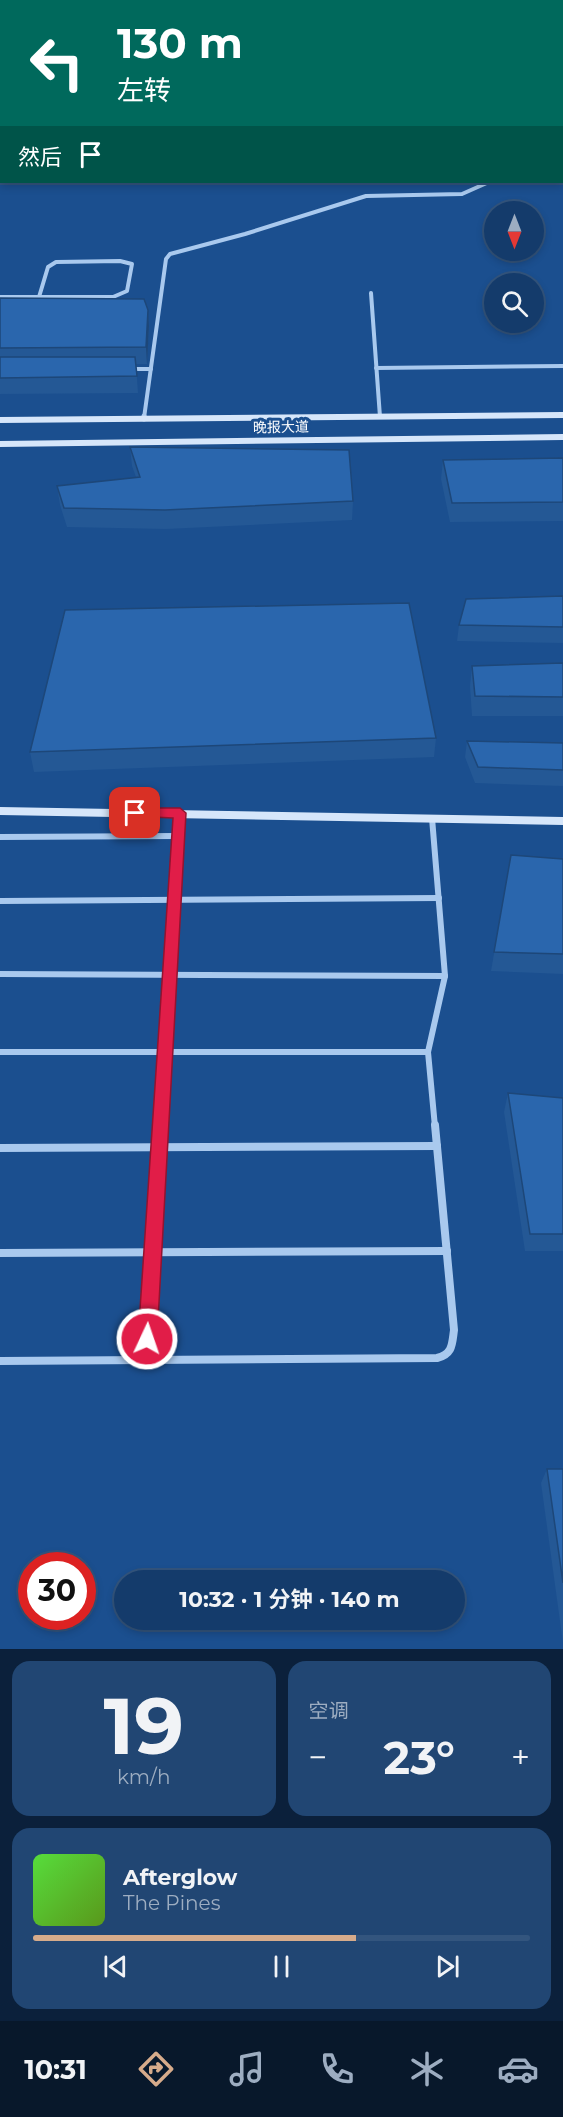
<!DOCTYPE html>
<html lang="zh">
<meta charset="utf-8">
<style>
:root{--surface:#143b6b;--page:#214673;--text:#f1f3f6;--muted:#9dadc1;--line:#33557e;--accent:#d6ab8b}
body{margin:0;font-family:Montserrat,"Noto Sans SC",sans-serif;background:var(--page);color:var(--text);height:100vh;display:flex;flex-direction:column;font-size:22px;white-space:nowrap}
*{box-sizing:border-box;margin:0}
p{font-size:20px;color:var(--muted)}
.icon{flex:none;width:33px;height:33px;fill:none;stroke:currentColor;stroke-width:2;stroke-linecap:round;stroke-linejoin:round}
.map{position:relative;height:1649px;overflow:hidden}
.drawer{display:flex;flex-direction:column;gap:12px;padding:12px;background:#0b203b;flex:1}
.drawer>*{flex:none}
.guide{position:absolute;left:0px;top:0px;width:564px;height:183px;box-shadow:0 3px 9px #0003,0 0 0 2px var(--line);background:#00695c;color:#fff;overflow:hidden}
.needle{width:39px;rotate:180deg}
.buttons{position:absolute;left:484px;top:201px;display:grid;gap:12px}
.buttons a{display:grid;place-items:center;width:60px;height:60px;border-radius:50%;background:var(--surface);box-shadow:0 3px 9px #0003,0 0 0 2px var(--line);font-size:30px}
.speed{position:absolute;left:18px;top:1552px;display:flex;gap:12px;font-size:30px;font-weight:700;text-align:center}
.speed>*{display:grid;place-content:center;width:78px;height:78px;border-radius:50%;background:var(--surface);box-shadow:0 3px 9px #0003,0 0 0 2px var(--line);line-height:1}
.speed .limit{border:9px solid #d22;background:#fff;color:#111}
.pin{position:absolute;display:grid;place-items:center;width:51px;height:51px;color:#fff;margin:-26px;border-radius:12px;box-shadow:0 3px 9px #0006}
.me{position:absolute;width:66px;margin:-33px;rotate:3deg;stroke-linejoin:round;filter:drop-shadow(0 0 4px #0008)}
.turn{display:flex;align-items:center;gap:21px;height:126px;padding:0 18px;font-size:27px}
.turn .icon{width:78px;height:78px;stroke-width:2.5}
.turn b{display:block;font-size:42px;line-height:51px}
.then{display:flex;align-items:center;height:57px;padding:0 18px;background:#0003;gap:12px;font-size:22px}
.big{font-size:45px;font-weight:700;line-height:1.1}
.drawer .widget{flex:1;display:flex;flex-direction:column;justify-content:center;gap:9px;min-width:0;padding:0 21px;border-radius:18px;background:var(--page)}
.drawer .dial{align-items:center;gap:0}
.dial b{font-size:78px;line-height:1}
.song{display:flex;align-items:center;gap:18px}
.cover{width:72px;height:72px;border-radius:9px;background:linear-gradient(135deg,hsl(110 70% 55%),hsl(90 70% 35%))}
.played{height:6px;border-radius:3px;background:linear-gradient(90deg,var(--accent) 65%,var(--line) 65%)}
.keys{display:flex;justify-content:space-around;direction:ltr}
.heat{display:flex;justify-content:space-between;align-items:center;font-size:33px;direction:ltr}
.drawer .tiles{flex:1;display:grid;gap:12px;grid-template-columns:1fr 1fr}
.widget:last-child{grid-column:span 2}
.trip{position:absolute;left:114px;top:1570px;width:351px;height:60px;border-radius:30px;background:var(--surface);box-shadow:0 3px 9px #0003,0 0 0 2px var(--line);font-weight:700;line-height:60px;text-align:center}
.tabs{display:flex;height:96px;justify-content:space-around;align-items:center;background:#08182b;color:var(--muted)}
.tabs .icon{width:42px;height:42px}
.tabs .active{color:var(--accent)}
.tabs b{font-size:27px;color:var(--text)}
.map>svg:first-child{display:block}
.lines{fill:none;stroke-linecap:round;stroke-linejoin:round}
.street-far3{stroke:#a9c9ee;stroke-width:4}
.street-far2{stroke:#a9c9ee;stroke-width:5}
.street-far1{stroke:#a9c9ee;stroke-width:6}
.street{stroke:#a9c9ee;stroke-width:8}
.secondary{fill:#d6e6fa;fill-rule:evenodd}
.wall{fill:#245895}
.shaded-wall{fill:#1d4779}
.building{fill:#2a66ad;stroke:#1d4779;stroke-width:1.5}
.route{fill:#e11d48;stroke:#92132f;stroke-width:1.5}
.labels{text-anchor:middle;stroke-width:6;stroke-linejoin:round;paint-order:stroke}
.far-street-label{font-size:14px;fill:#fff;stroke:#1b4f8f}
</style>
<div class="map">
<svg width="563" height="1649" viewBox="0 0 563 1649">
<rect width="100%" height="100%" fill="#1b4f8f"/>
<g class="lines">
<g class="street-far3">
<path d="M 120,261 L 132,264 L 127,291 L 113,297 L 39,297 L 48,267 L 56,262 Z"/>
<path d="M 371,293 L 380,417"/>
<path d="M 0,297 L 39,297"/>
<path d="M 376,368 L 563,366"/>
<path d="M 130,369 L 151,369"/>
<path d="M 144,418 L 166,259 L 170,254 L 245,234 L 366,196 L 462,194 L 489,182"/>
</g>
<path class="street-far2" d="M 144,419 L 144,416"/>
<g class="street-far1">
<path d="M 432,818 L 445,976 L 428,1052 L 435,1127"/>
<path d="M 0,837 L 178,836"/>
<path d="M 0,901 L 439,898"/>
<path d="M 0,974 L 445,976"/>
<path d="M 0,1052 L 428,1052"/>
<path d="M 161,1127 L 180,813"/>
</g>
<g class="street">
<path d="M 0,1148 L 437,1146"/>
<path d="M 0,1253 L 447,1251"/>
<path d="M 0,1361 L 437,1358 C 453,1354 452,1344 454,1330 L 435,1125"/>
<path d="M 146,1361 L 161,1125"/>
</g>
<g class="secondary">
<path d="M 563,412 L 563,418 L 0,423 L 0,417 Z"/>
<path d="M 563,434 L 563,440 L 0,447 L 0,441 Z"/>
<path d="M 0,807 L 563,817 L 563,825 L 0,815 Z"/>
</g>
</g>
<g class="wall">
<path d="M 0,298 L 148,310 L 149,326 L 147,364 L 136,364 L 138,393 L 0,394 Z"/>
<path d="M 130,447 L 353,501 L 352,520 L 166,529 L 67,527 L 60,505 L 57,486 L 136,477 L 132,466 Z"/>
<path d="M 563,458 L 563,521 L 450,522 L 441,479 L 443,460 Z"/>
<path d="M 563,596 L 563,643 L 457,641 L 459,625 Z"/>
<path d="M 563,663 L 563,716 L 472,716 L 470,686 L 472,666 Z"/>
<path d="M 436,738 L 434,757 L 34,772 L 30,752 Z"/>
<path d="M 467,741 L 563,743 L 563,786 L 475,783 L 465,757 Z"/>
<path d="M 511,855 L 563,859 L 563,974 L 491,971 Z"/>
<path d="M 508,1093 L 563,1098 L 563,1251 L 525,1251 L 504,1112 Z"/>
<path d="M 547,1469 L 563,1469 L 563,1643 L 541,1483 Z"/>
</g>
<path class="shaded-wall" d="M 148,310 L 149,326 L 147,364 L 146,347 Z"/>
<g class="building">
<path d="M 0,298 L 144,299 L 148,310 L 146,347 L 0,348 Z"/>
<path d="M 0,357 L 135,357 L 137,376 L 0,378 Z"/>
<path d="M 130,447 L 349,450 L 353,501 L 165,510 L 64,508 L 57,486 L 140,477 Z"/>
<path d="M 563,458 L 563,502 L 452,503 L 443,460 Z"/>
<path d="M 563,596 L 563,627 L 459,625 L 466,599 Z"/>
<path d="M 409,603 L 436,738 L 30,752 L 65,610 Z"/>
<path d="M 563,663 L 563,697 L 475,696 L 472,666 Z"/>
<path d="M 467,741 L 563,743 L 563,770 L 478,767 Z"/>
<path d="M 511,855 L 563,859 L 563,954 L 494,952 Z"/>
<path d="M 508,1093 L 563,1098 L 563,1234 L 530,1234 Z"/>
<path d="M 547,1469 L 563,1469 L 563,1583 Z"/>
</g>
<path class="route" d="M 135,808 L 180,808 L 186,813 L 157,1339 L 154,1346 L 147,1348 L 141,1346 L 138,1339 L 173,818 L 130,816 L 128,813 L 130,809 Z"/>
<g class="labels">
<g class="far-street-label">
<text transform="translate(281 427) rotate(-1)" y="5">晚报大道</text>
</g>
</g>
</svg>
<div class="buttons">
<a><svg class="needle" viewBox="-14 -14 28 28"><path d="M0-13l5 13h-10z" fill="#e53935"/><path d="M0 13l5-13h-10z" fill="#9dadc1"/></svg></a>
<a><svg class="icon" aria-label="search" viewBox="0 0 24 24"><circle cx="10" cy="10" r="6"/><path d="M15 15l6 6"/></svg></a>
</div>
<div class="speed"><div class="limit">30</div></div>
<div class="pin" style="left:135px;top:813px;background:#d93025"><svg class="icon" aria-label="arrive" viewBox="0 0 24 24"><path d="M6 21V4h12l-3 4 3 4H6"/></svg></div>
<svg class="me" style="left:147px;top:1339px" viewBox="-20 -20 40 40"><circle r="17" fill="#e11d48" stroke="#fff" stroke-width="3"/><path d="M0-11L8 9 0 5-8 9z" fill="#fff"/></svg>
<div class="trip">10:32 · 1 分钟 · 140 m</div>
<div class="guide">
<div class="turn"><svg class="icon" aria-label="left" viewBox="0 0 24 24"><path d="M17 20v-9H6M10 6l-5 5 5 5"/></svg><div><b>130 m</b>左转</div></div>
<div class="then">然后<svg class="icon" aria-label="arrive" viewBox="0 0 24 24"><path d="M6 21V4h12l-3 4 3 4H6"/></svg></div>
</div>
</div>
<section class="drawer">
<div class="tiles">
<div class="widget dial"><b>19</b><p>km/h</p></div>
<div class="widget"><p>空调</p>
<div class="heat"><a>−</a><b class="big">23°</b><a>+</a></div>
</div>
<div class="widget">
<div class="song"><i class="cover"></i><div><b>Afterglow</b><p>The Pines</p></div></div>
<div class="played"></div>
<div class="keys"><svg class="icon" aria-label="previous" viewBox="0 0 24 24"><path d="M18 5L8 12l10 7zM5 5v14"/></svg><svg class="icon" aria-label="pause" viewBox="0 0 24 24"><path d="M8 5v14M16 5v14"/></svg><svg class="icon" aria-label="next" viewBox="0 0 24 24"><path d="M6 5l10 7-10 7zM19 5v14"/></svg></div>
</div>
</div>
</section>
<nav class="tabs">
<b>10:31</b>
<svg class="icon active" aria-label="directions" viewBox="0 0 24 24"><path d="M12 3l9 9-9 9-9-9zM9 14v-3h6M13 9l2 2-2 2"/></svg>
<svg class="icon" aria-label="music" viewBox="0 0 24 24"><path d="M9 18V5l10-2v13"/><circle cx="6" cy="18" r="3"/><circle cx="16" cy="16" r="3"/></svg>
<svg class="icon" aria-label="phone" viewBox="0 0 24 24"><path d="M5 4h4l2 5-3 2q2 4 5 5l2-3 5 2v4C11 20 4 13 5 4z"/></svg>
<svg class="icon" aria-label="climate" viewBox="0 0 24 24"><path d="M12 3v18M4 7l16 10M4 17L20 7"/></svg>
<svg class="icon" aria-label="car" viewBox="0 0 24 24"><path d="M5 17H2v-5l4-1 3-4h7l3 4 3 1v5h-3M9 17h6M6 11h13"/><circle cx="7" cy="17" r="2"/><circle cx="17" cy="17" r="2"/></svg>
</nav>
